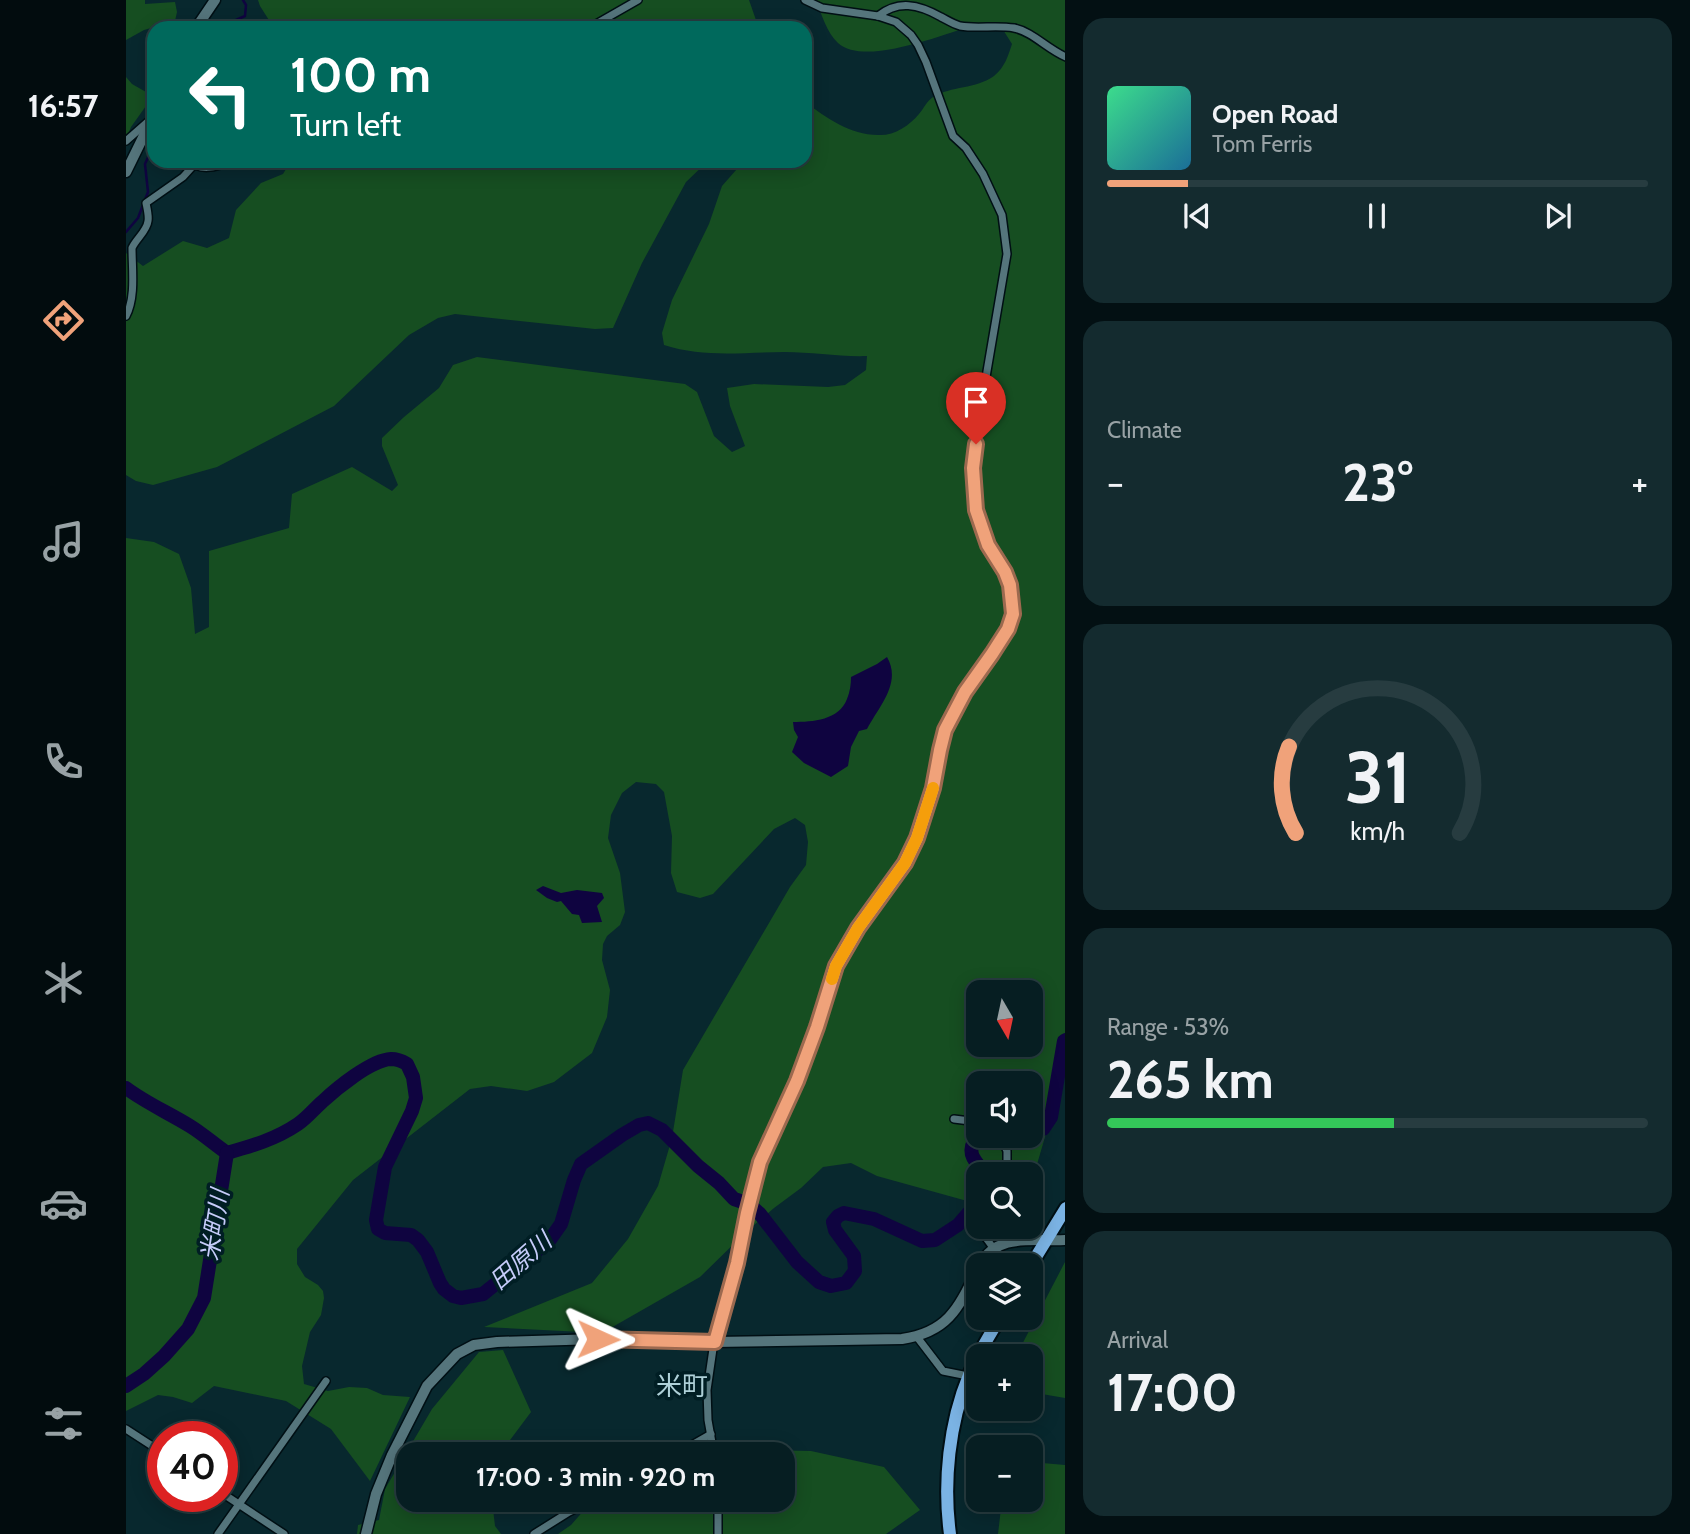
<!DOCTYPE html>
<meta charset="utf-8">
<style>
:root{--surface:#061e22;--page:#142b2f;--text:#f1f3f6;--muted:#98a2a5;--line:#273c40;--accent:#f0a27a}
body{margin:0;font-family:Cabin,"Noto Sans JP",sans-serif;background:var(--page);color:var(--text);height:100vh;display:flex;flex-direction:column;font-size:26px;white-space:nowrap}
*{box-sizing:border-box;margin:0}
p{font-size:23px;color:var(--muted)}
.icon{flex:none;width:38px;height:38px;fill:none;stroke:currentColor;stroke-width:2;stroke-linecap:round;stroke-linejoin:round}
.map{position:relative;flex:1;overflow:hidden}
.sheet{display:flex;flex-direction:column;gap:18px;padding:18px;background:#031013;width:625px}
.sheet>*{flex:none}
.top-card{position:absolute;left:21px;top:21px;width:665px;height:147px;border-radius:21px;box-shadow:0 4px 18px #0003,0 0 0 2px var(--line);background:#00695c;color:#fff;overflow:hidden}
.needle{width:46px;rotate:171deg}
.tools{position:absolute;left:840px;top:980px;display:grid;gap:14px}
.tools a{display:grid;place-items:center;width:77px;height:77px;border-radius:14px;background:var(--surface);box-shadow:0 4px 18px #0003,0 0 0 2px var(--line);font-size:35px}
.speed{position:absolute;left:21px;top:1421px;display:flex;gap:14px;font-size:35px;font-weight:700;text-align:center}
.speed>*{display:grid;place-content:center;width:91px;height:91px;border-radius:50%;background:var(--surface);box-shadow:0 4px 18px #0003,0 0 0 2px var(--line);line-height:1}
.speed .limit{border:10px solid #d22;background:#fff;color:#111}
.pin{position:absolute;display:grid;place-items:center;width:60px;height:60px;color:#fff;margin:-72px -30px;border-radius:50% 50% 50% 0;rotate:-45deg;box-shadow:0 0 7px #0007}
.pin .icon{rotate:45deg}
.me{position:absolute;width:77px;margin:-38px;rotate:91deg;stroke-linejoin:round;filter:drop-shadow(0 0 5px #0008)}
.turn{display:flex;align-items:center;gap:24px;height:147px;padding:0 28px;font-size:32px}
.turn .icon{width:91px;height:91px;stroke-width:2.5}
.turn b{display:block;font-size:49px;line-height:60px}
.big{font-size:52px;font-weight:800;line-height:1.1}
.sheet .card{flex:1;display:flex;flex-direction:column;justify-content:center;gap:10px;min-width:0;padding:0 24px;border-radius:21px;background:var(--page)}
.sheet .dial{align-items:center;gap:0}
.dial svg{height:182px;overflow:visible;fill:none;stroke:var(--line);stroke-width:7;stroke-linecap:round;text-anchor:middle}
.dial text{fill:var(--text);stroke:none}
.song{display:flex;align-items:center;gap:21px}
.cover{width:84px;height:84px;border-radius:10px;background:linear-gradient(135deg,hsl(150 70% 55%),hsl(200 70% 35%))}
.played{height:7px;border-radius:4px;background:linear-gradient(90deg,var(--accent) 15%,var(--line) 15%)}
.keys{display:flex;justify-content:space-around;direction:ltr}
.heat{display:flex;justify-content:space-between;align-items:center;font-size:38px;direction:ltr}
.charge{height:10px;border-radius:5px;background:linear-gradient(90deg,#34c759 53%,var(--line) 0)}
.trip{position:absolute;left:270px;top:1442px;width:399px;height:70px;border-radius:21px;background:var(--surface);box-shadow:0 4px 18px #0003,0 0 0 2px var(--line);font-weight:800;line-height:70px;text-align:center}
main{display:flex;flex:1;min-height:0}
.tabs{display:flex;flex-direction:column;width:126px;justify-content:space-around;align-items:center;background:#020c0e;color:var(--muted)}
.tabs .icon{width:49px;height:49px}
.tabs .active{color:var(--accent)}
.tabs b{font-size:32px;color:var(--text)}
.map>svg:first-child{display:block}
.green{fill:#164e21;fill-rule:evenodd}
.water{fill:#0f0440}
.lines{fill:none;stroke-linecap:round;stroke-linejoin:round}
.stream{stroke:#0f0440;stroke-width:2.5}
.river{stroke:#0f0440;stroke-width:14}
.street-casing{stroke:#000f14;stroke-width:10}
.secondary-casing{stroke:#000f14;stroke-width:13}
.highway-casing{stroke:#000f14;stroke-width:16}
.street{stroke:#55757c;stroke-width:7}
.secondary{stroke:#55757c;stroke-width:10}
.highway{stroke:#7bb3e4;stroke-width:12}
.route-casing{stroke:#9c694f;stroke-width:18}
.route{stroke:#f0a27a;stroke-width:12}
.slow{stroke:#f59e0b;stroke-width:12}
.labels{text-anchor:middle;stroke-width:7;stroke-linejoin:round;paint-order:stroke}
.water-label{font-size:24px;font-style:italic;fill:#c6ccfa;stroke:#001e24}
.quarter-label{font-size:26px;fill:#aed0d8;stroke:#001e24}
</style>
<main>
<nav class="tabs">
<b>16:57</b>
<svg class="icon active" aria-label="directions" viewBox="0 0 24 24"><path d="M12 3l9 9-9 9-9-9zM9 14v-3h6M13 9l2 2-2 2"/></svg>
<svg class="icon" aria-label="music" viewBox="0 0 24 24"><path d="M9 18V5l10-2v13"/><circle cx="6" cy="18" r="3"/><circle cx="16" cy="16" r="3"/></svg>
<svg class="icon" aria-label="phone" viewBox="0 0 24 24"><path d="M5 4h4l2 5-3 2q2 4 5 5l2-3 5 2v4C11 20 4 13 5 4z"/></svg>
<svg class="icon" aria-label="climate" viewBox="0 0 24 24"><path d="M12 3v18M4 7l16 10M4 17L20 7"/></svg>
<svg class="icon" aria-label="car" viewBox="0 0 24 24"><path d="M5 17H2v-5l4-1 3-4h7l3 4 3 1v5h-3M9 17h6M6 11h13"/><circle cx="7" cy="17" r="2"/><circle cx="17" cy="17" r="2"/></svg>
<svg class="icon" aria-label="filters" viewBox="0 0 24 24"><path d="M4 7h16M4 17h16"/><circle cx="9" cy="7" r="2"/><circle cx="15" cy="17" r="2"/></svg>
</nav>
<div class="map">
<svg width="940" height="1534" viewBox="0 0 940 1534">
<rect width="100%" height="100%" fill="#08282e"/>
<g class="green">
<path d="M 0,0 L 19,0 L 19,4 L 49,2 L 51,12 L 49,21 L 18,30 L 0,40 Z"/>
<path d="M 132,0 L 623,0 L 631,23 L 629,28 L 148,28 L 134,6 Z"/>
<path d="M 690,0 L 939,0 L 940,1065 L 907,1178 L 905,1182 L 905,1174 L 852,1174 L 852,1204 L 751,1176 L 725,1163 L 697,1167 L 675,1188 L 648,1208 L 620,1232 L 574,1277 L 476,1333 L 358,1327 L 466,1283 L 502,1239 L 532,1186 L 546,1138 L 557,1070 L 664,887 L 680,865 L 682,842 L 679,825 L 669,818 L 648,829 L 587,894 L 574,898 L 551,892 L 545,873 L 546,836 L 538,792 L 530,784 L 510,782 L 496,793 L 485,815 L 482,838 L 494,873 L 499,912 L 494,925 L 481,936 L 477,944 L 476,960 L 484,990 L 481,1017 L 466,1053 L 428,1082 L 401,1091 L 365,1086 L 344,1089 L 227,1180 L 171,1249 L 171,1264 L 179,1277 L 192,1285 L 197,1291 L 198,1298 L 195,1315 L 184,1332 L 176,1366 L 178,1384 L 202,1391 L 223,1387 L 241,1388 L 257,1395 L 284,1397 L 244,1481 L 205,1429 L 160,1401 L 88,1386 L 66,1403 L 47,1397 L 32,1395 L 0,1411 L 0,538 L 28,542 L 53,554 L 65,588 L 69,634 L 83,627 L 83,551 L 163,528 L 166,494 L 226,467 L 266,491 L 272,485 L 256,446 L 256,438 L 278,417 L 313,388 L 327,365 L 351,357 L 559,384 L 571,392 L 588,436 L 606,452 L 619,446 L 604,406 L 601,388 L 628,384 L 702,387 L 719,385 L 740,370 L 741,356 C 714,357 686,352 659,352 C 617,352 578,358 538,345 L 536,333 L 546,300 L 583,224 L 596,186 L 618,161 L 679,161 L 679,102 C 701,118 724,135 752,135 C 768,136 783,126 793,114 C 798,108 801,101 807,97 C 825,86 850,89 868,76 C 879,67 882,56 886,44 L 874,25 C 865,25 855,24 847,26 C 816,34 739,67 712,43 C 701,33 695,13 690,0 ZM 852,992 L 905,992 L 905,1045 L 852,1045 ZM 852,1083 L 905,1083 L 905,1136 L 852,1136 Z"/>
<path d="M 0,77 L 6,84 L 27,96 L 5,127 L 0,139 Z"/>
<path d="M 165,161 L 582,161 L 560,182 L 516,263 L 487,328 L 469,329 L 329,314 L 312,318 L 283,335 L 208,406 L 91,467 L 27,485 L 10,481 L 0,475 L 0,253 L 17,266 L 57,241 L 81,248 L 103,238 L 110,210 L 135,183 L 157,174 Z"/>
<path d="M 939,1262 L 939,1398 L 910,1393 L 905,1388 L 905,1356 L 890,1356 Z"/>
<path d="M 377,1350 L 405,1412 L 381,1444 L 375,1454 L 282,1454 L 282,1500 L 366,1500 L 369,1526 L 375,1534 L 231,1534 L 232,1525 L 253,1520 L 259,1489 L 306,1409 L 353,1352 Z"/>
<path d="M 634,1450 L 685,1451 L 758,1467 L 794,1510 L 760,1534 L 432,1534 L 445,1525 L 467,1500 L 656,1500 L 656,1454 L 619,1454 Z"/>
<path d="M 905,1462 L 939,1465 L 939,1534 L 872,1534 L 876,1500 L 905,1500 Z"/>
</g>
<g class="water">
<path d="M 761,657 C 776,683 753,706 741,729 L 733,731 L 725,747 L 722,766 L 705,777 L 678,763 L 666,752 L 672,737 L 668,730 L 667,722 C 687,722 713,720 721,699 C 724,692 725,684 725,677 L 751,664 Z"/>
<path d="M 417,886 L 435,893 L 451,890 L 476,893 L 478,898 L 471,906 L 476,922 L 456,923 L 453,915 L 446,914 L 435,901 L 431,902 L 421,898 L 410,890 Z"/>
</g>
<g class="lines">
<g class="stream">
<path d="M 92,28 L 119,16 L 120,5 L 117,0"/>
<path d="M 0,232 L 12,218 L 22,192 L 19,164 L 28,144"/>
</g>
<g class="river">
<path d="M 0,1088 C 20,1103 43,1113 64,1126 C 77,1134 88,1144 101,1153"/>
<path d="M 905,1132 L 917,1129 L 925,1117 L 938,1041 L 940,1040"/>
<path d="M 852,1134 C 839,1153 847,1159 860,1174"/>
<path d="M 101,1153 C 126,1146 150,1139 172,1124 C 181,1118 188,1109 196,1102 C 211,1088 245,1060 265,1059 C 271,1059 276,1061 281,1064 L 287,1077 L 290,1098 L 286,1111 L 259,1167 L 250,1220 L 252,1229 L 259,1233 L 285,1235 L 292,1240 L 301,1252 L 314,1283 L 318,1289 L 327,1296 L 335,1298 L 357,1294 L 423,1241 L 435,1224 L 448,1180 L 455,1164 L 496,1135 L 513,1125 L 522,1123 L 536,1130 L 572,1166 L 593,1183 L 608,1199 L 623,1204 L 634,1214 L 671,1262 L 693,1282 L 705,1286 L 720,1283 L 729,1271 L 728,1256 L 709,1230 L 707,1222 L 712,1216 L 718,1213 L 748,1219 L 796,1241 L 809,1240 L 832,1225 L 852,1202"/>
<path d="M 0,1386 L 18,1374 L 38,1356 L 62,1329 L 78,1298 L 101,1153"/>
</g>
<defs>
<g id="street">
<path d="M 752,16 C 772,0 792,4 815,17 C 821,20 827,24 834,26 C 852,29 870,25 888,28 C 907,32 921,49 940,57"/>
<path d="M 463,28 L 512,0"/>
<path d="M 0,141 L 25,119"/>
<path d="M 61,161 C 72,170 91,169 102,161"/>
<path d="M 0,316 C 10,297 6,269 6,248 C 10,239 21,231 22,221 C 23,216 21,208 20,203 L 57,177 L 67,166"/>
<path d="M 828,1119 L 852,1122"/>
<path d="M 874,1136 L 881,1151 L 881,1174"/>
<path d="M 865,1227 L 860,1238 L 868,1249"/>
<path d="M 791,1337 L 817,1371 L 842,1376"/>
<path d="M 0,1429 L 37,1453"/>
<path d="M 550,1454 L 585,1434"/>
<path d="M 588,1454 L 582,1420 L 581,1390 L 588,1342 L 612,1263 L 621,1213 L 634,1162 L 671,1081 L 691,1027 L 710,966 L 732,928 L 779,863 L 791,838 L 807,788 L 814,750 L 819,730 L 828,710 L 839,692 L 866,654 L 882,629 L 887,614 L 884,585 L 879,572 L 862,545 L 850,510 L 847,484 L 847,468 L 852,424 L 881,254 L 876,215 L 857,174 L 840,148 L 827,136 L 800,62 L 792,45 L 785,35 L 770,22 L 752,16 L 696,8 L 679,0"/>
<path d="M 96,1493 L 158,1534"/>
<path d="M 592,1500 L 592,1534"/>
<path d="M 92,1534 L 200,1381"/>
<path d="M 408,1534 L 443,1512 L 468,1500"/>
</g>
<g id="secondary">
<path d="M 70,28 L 89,0"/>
<path d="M 0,172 L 28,115"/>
<path d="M 854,1265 C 870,1232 909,1242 940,1240"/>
<path d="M 240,1534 L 250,1494 L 266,1455 L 301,1386 L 331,1354 L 348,1345 L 371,1342 L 472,1339 L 588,1342 L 776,1339 C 823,1332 833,1307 852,1268"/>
</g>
<g id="highway">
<path d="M 905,1265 L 940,1208"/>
<path d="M 824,1534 C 817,1483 823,1423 843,1375 C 851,1355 863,1336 874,1318"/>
</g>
</defs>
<use href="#street" class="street-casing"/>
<use href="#secondary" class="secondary-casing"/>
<use href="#highway" class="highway-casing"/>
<use href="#street" class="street"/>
<use href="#secondary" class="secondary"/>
<use href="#highway" class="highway"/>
</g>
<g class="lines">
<defs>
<path id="route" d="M 472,1339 L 589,1342 L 611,1263 L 621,1213 L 634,1162 L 671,1081 L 691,1027 L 710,966 L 732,928 L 779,863 L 791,838 L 807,788 L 814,750 L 819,730 L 839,692 L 866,654 L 882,629 L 887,614 L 884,585 L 879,572 L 862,545 L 850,510 L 847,468 L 850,444"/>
</defs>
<use href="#route" class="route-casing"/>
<use href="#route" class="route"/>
<path class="slow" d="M 706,979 L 710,966 L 732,928 L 779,863 L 791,838 L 807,788"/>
</g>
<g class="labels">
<g class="water-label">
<text transform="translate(89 1225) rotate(-81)" y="8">米町川</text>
<text transform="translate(395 1261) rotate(-41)" y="8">田原川</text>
</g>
<g class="quarter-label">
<text x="556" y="1395">米町</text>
</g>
</g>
</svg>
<div class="tools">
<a><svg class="needle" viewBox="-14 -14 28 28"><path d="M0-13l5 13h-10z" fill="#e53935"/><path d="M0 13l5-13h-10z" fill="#98a2a5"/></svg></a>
<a><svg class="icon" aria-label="sound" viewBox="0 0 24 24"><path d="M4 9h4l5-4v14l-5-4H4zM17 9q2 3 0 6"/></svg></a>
<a><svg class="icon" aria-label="search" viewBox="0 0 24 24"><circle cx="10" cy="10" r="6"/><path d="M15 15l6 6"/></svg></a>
<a><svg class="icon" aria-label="layers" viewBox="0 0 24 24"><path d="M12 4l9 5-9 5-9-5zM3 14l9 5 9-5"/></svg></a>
<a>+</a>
<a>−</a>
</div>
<div class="speed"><div class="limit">40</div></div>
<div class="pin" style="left:850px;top:444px;background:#d93025"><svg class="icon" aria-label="arrive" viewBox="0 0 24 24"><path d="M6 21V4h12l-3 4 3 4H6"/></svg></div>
<svg class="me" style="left:472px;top:1339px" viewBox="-20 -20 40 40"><path d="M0-17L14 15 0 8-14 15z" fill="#f0a27a" stroke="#fff" stroke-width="4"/></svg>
<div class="trip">17:00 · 3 min · 920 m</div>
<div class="top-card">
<div class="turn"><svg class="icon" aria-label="left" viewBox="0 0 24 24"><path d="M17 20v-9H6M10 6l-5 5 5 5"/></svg><div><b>100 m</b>Turn left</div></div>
</div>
</div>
<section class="sheet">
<div class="card">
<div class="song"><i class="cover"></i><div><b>Open Road</b><p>Tom Ferris</p></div></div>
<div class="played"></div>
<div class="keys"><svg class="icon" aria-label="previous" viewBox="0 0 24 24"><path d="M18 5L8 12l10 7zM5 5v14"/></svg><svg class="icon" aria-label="pause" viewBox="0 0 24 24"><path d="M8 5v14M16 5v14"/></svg><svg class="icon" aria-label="next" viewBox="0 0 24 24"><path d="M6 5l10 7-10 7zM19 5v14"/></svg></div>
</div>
<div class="card"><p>Climate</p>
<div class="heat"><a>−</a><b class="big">23°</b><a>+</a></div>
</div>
<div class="card dial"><svg viewBox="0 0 100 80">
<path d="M14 69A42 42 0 1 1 86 69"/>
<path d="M14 69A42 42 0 0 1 11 31" stroke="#f0a27a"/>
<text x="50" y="56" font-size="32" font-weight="700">31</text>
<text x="50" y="72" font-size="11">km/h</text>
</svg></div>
<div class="card"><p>Range · 53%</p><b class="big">265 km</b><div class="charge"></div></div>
<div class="card"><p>Arrival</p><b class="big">17:00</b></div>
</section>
</main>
